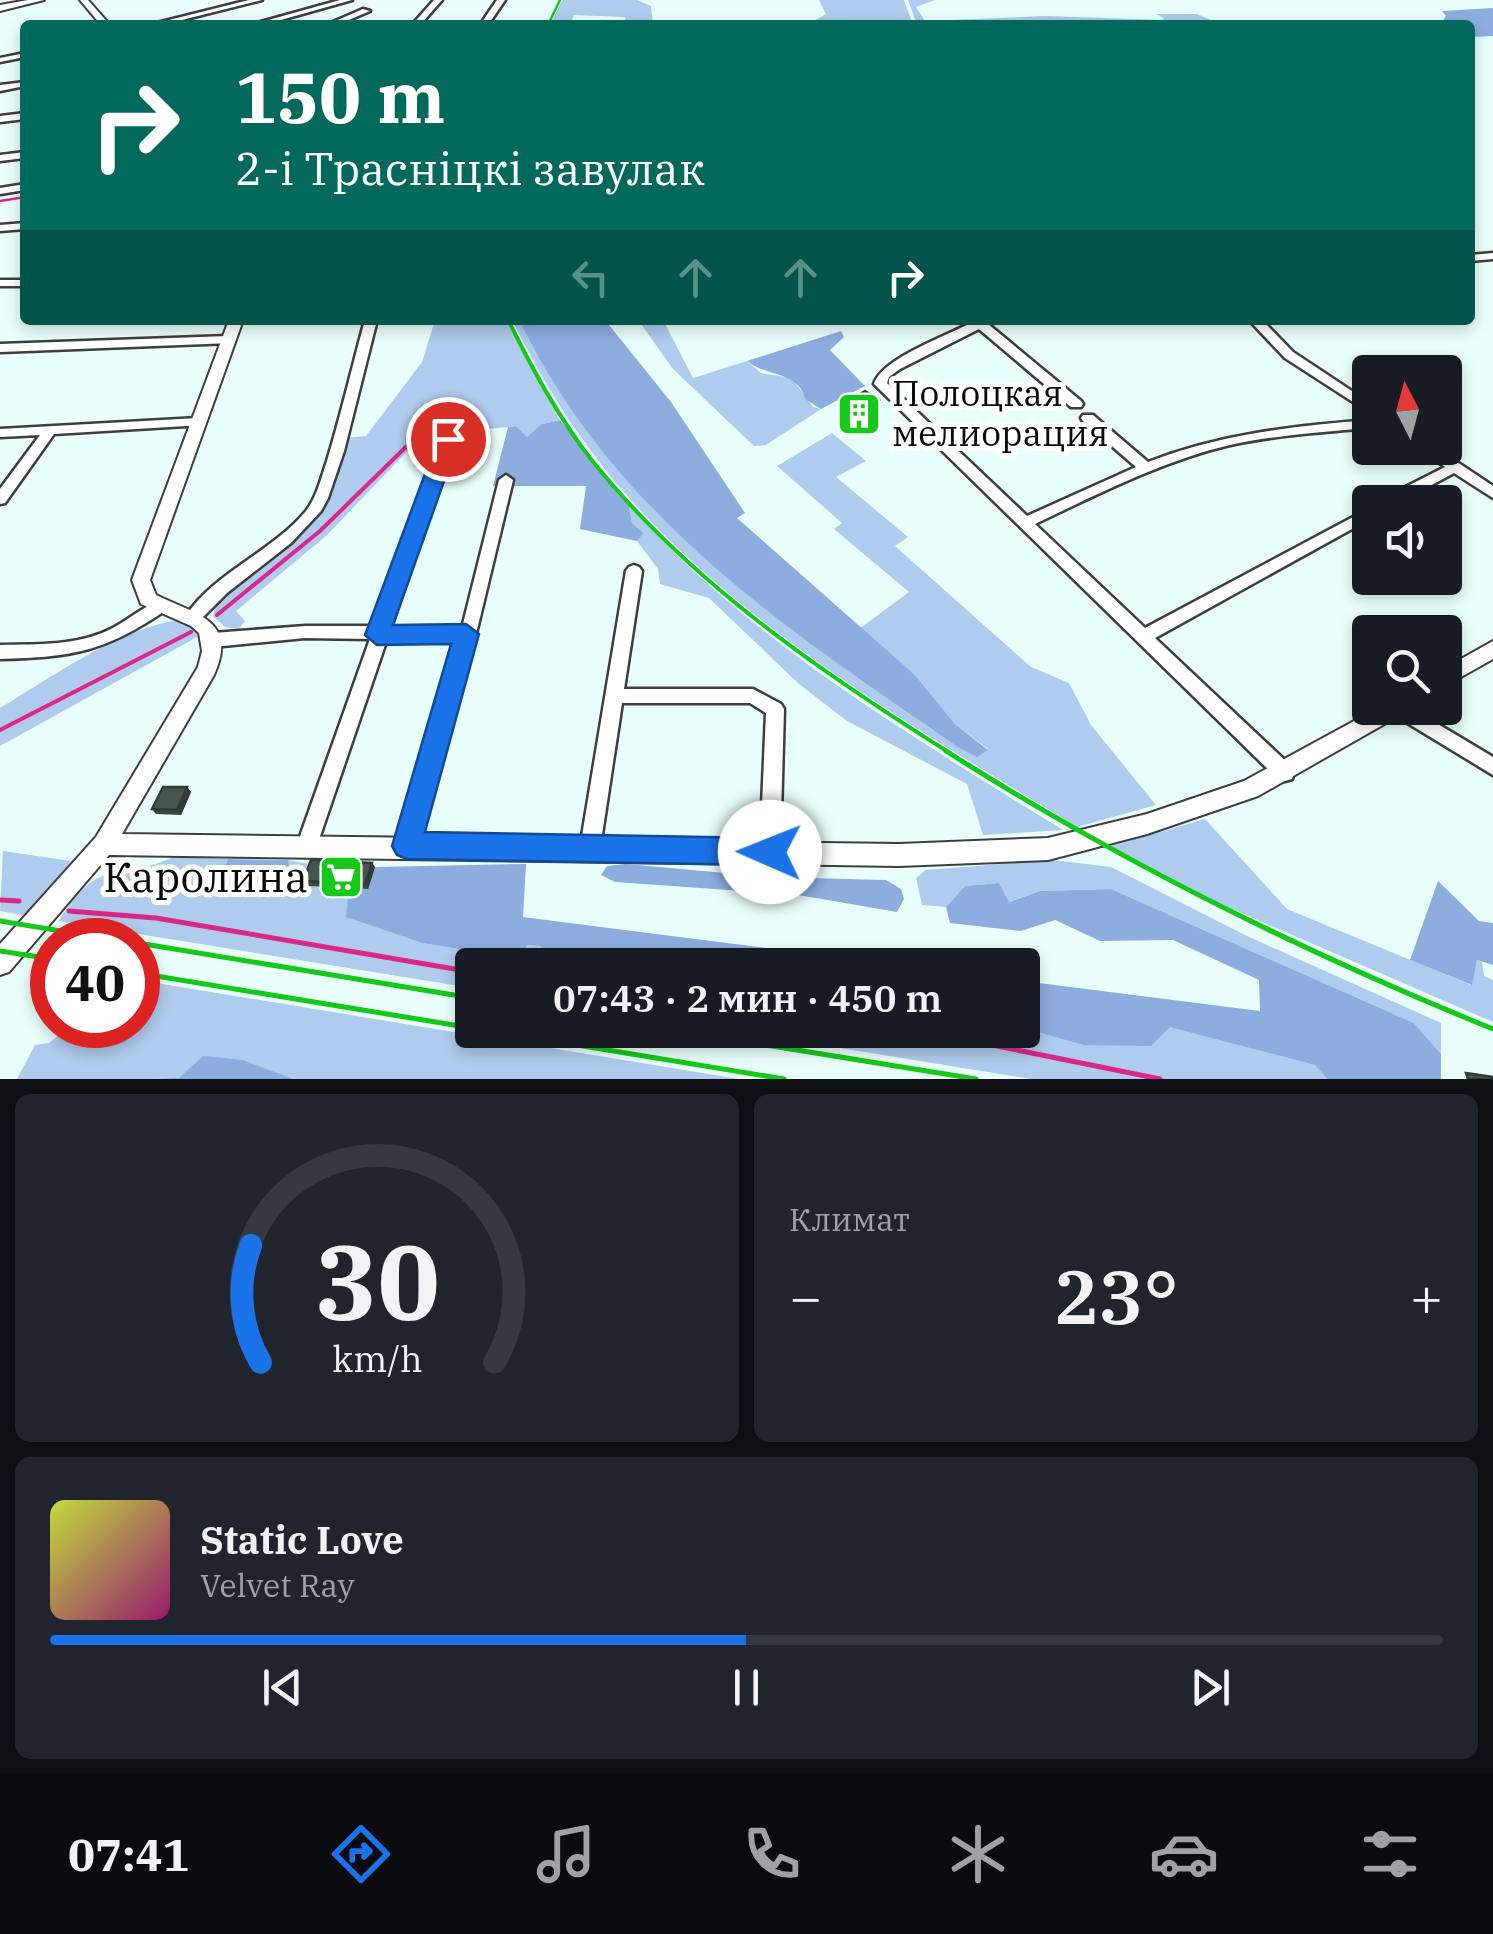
<!DOCTYPE html>
<html lang="ru">
<meta charset="utf-8">
<style>
:root{--surface:#171b24;--page:#20242c;--text:#f1f3f6;--muted:#9ea1a6;--line:#363941;--accent:#1a73e8}
body{margin:0;font-family:"IBM Plex Serif",serif;background:var(--page);color:var(--text);height:100vh;display:flex;flex-direction:column;font-size:38px;white-space:nowrap}
*{box-sizing:border-box;margin:0}
p{font-size:32px;color:var(--muted)}
.icon{flex:none;width:55px;height:55px;fill:none;stroke:currentColor;stroke-width:2;stroke-linecap:round;stroke-linejoin:round}
.map{position:relative;height:1079px;overflow:hidden}
.panel{display:flex;flex-direction:column;gap:15px;padding:15px;background:#0d0f14;flex:1}
.panel>*{flex:none}
.guide{position:absolute;left:20px;top:20px;width:1455px;height:305px;border-radius:10px;box-shadow:0 5px 15px #0003;background:#00695c;color:#fff;overflow:hidden}
.needle{width:65px;rotate:354deg}
.tools{position:absolute;left:1352px;top:355px;display:grid;gap:20px}
.tools a{display:grid;place-items:center;width:110px;height:110px;border-radius:10px;background:var(--surface);box-shadow:0 5px 15px #0003;font-size:50px}
.speed{position:absolute;left:30px;top:918px;display:flex;gap:20px;font-size:50px;font-weight:700;text-align:center}
.speed>*{display:grid;place-content:center;width:130px;height:130px;border-radius:50%;background:var(--surface);box-shadow:0 5px 15px #0003;line-height:1}
.speed .limit{border:15px solid #d22;background:#fff;color:#111}
.pin{position:absolute;display:grid;place-items:center;width:85px;height:85px;color:#fff;margin:-42px;border:5px solid #fff;border-radius:50%;box-shadow:0 2px 10px #0007}
.me{position:absolute;width:110px;margin:-55px;rotate:271deg;stroke-linejoin:round;filter:drop-shadow(0 0 8px #0008)}
.turn{display:flex;align-items:center;gap:35px;height:210px;padding:0 50px;font-size:45px}
.turn .icon{width:130px;height:130px;stroke-width:2.5}
.turn b{display:block;font-size:70px;line-height:85px}
.lanes{display:flex;align-items:center;height:95px;padding:0 50px;background:#0003;justify-content:center;gap:50px;direction:ltr}
.lanes .off{opacity:.35}
.big{font-size:75px;font-weight:600;line-height:1.1}
.panel .tile{flex:1;display:flex;flex-direction:column;justify-content:center;gap:15px;min-width:0;padding:0 35px;border-radius:15px;background:var(--page)}
.panel .dial{align-items:center;gap:0}
.dial svg{height:260px;overflow:visible;fill:none;stroke:var(--line);stroke-width:7;stroke-linecap:round;text-anchor:middle}
.dial text{fill:var(--text);stroke:none}
.song{display:flex;align-items:center;gap:30px}
.cover{width:120px;height:120px;border-radius:15px;background:linear-gradient(135deg,hsl(70 70% 55%),hsl(320 70% 35%))}
.played{height:10px;border-radius:5px;background:linear-gradient(90deg,var(--accent) 50%,var(--line) 50%)}
.keys{display:flex;justify-content:space-around;direction:ltr}
.heat{display:flex;justify-content:space-between;align-items:center;font-size:55px;direction:ltr}
.panel .tiles{flex:1;display:grid;gap:15px;grid-template-columns:1fr 1fr}
.tile:last-child{grid-column:span 2}
.trip{position:absolute;left:455px;top:948px;width:585px;height:100px;border-radius:10px;background:var(--surface);box-shadow:0 5px 15px #0003;font-weight:600;line-height:100px;text-align:center}
.tabs{display:flex;height:160px;justify-content:space-around;align-items:center;background:#090b0e;color:var(--muted)}
.tabs .icon{width:70px;height:70px}
.tabs .active{color:var(--accent)}
.tabs b{font-size:45px;color:var(--text)}
.map>svg:first-child{display:block}
.green{fill:#afcbed}
.forest{fill:#8daddf}
.lines{fill:none;stroke-linecap:round;stroke-linejoin:round}
.stream-far2{stroke:#db2788;stroke-width:2.5}
.stream-far1{stroke:#db2788;stroke-width:4}
.stream{stroke:#db2788;stroke-width:5}
.minor-casing{stroke:#3e3e3e;stroke-width:5}
.tertiary-casing{stroke:#3e3e3e;stroke-width:4}
.minor{fill:#fff;fill-rule:evenodd}
.tertiary{fill:#fff;fill-rule:evenodd}
.rail-far2{stroke:#16c819;stroke-width:2.5}
.rail-far1{stroke:#16c819;stroke-width:4}
.rail{stroke:#16c819;stroke-width:5}
.wall{fill:#3c4942}
.shaded-wall{fill:#313c36}
.building{fill:#46554d;stroke:#313c36;stroke-width:2.5}
.route{fill:#1a73e8;stroke:#114b97;stroke-width:2.5}
.labels{text-anchor:middle;stroke-width:10;stroke-linejoin:round;paint-order:stroke}
.poi-label{font-size:35px;fill:#0b0b0b;stroke:#fff;text-anchor:start}
.near-poi-label{font-size:42px;fill:#0b0b0b;stroke:#fff;text-anchor:end}
</style>
<div class="map">
<svg width="1493" height="1079" viewBox="0 0 1493 1079">
<rect width="100%" height="100%" fill="#e9fffc"/>
<g class="green">
<path d="M 562,0 L 637,0 L 651,6 L 653,25 L 626,25 L 625,17 L 574,15 L 570,25 L 550,25 Z"/>
<path d="M 819,0 L 904,0 L 912,22 L 807,25 L 826,14 Z"/>
<path d="M 908,0 L 935,0 L 916,7 L 925,21 L 1045,16 L 1162,20 L 1164,18 L 1156,14 L 1197,14 L 1222,25 L 917,25 Z"/>
<path d="M 435,320 L 505,320 L 560,420 L 542,424 L 533,436 L 526,437 L 516,426 L 422,436 L 327,535 L 236,611 L 245,621 L 239,629 L 225,627 L 213,616 L 217,598 L 317,512 L 343,438 L 366,436 L 422,362 Z"/>
<path d="M 512,320 L 519,320 C 612,511 786,629 956,746 L 988,749 L 955,724 L 916,676 L 859,629 L 909,592 L 834,529 L 842,523 L 777,466 L 832,433 L 866,461 L 836,477 L 908,537 L 895,546 L 1031,667 L 1069,683 L 1091,725 L 1156,805 L 1077,827 C 908,723 704,608 586,444 C 557,405 534,363 512,320 Z"/>
<path d="M 638,320 L 663,320 L 693,378 L 747,361 L 761,373 L 792,378 L 813,407 L 821,409 L 766,445 L 754,446 L 673,369 Z"/>
<path d="M 629,505 C 750,642 910,735 1063,830 L 983,835 L 967,784 L 847,721 L 799,684 L 709,598 L 660,584 L 658,569 L 637,541 L 644,533 L 632,523 Z"/>
<path d="M 172,621 L 187,623 L 199,636 L 0,746 L 0,708 C 50,678 115,632 172,621 Z"/>
<path d="M 1205,819 L 1287,909 L 1471,985 L 1477,960 L 1482,962 L 1484,976 L 1493,980 L 1493,1022 L 1223,905 L 1111,846 Z"/>
<path d="M 3,851 L 71,861 L 28,916 L 0,911 Z"/>
<path d="M 174,857 L 228,859 L 220,874 L 293,881 L 288,860 L 315,865 L 307,886 L 349,888 L 347,917 L 422,943 L 523,960 L 527,945 L 540,946 L 548,965 L 472,965 L 472,988 L 59,921 C 99,855 115,883 174,857 Z"/>
<path d="M 1052,860 L 1111,867 L 1247,936 L 1441,1023 L 1441,1054 L 1414,1023 L 1111,889 L 1040,891 L 1008,902 L 999,883 L 965,886 L 946,907 L 922,905 L 916,878 L 926,870 Z"/>
<path d="M 138,980 L 739,1079 L 17,1079 L 35,1045 L 49,1043 L 71,1025 L 138,1025 Z"/>
<path d="M 1170,1026 L 1315,1065 L 1327,1079 L 1031,1079 L 730,1030 L 950,1032 L 1023,1028 L 1083,1045 Z"/>
</g>
<g class="forest">
<path d="M 1493,8 L 1493,36 L 1470,37 L 1470,25 L 1442,22 L 1446,16 L 1442,11 Z"/>
<path d="M 519,320 L 605,320 L 671,402 L 745,513 L 737,518 L 916,676 L 955,724 L 988,750 L 977,757 L 956,746 C 783,627 614,515 519,320 Z"/>
<path d="M 841,331 L 844,337 L 830,350 L 865,386 L 821,409 L 805,399 C 799,371 766,377 747,361 Z"/>
<path d="M 560,420 L 629,505 L 632,523 L 644,533 L 637,541 L 580,529 L 586,486 L 493,486 L 508,427 L 516,426 L 527,437 L 542,424 Z"/>
<path d="M 228,859 L 288,860 L 293,881 L 274,891 L 227,889 L 220,875 Z"/>
<path d="M 526,864 L 523,917 L 900,965 L 548,965 L 540,946 L 527,945 L 523,960 L 422,943 L 346,917 L 349,888 L 368,888 L 375,867 Z"/>
<path d="M 626,864 L 770,877 L 886,880 L 901,889 L 904,899 L 897,912 L 798,895 L 615,882 L 601,875 L 607,866 Z"/>
<path d="M 1438,881 L 1479,921 L 1493,923 L 1493,965 L 1477,960 L 1472,985 L 1410,960 Z"/>
<path d="M 999,883 L 1009,902 L 1040,891 L 1111,889 L 1414,1023 L 1441,1054 L 1441,1079 L 1327,1079 L 1315,1065 L 1170,1027 L 1151,1046 L 1083,1045 L 1023,1028 L 1023,981 L 1260,1011 L 1259,980 L 1173,940 L 1100,941 L 1055,920 L 1021,931 L 950,923 L 946,907 L 965,886 Z"/>
<path d="M 203,1056 L 243,1060 L 293,1079 L 158,1079 L 179,1078 Z"/>
</g>
<g class="lines">
<path class="stream-far2" d="M 0,201 L 25,197"/>
<g class="stream-far1">
<path d="M 217,615 L 320,531 L 415,438"/>
<path d="M 0,730 L 191,632"/>
</g>
<g class="stream">
<path d="M 0,900 L 19,901"/>
<path d="M 69,911 L 156,918 L 472,972"/>
<path d="M 836,1030 L 927,1045 L 987,1044 L 1160,1079"/>
</g>
<defs>
<g id="minor">
<path d="M 249,0 L 262,0 L 162,25 L 149,25 Z"/>
<path d="M 340,0 L 352,0 L 263,25 L 250,25 Z"/>
<path d="M 434,0 L 442,0 L 420,25 L 412,25 Z"/>
<path d="M 497,0 L 505,0 L 488,25 L 480,25 Z"/>
<path d="M 363,9 L 370,11 L 337,25 L 326,25 Z"/>
<path d="M 25,53 L 25,57 L 0,62 L 0,58 Z"/>
<path d="M 25,82 L 25,86 L 0,91 L 0,85 Z"/>
<path d="M 25,113 L 25,119 L 0,122 L 0,116 Z"/>
<path d="M 25,152 L 25,158 L 0,161 L 0,155 Z"/>
<path d="M 25,184 L 25,190 L 0,194 L 0,188 Z"/>
<path d="M 25,223 L 25,229 L 0,231 L 0,225 Z"/>
<path d="M 1493,253 L 1493,259 L 1470,261 L 1470,255 Z"/>
<rect x="0" y="280" width="25" height="6"/>
<path d="M 365,320 L 377,320 L 344,451 L 328,498 L 321,511 L 291,543 L 227,593 L 199,621 L 187,621 L 185,617 C 215,572 272,552 306,511 C 317,497 321,478 327,461 C 341,415 352,367 365,320 Z"/>
<path d="M 976,320 L 993,320 L 988,324 L 1081,401 L 1083,404 L 1081,407 L 1071,407 L 979,329 L 900,369 L 889,377 L 887,383 L 1027,516 L 1136,467 L 1083,421 L 1081,418 L 1083,415 L 1093,415 L 1148,462 C 1220,434 1293,426 1370,420 L 1370,428 C 1323,432 1276,435 1230,445 C 1162,461 1098,494 1035,524 L 1145,628 L 1370,508 L 1370,519 L 1155,638 L 1292,767 L 1294,773 L 1292,779 L 1285,781 L 1278,779 L 874,384 C 883,357 951,335 976,320 Z"/>
<path d="M 1249,320 L 1262,320 L 1293,352 L 1370,403 L 1370,413 L 1285,358 Z"/>
<path d="M 228,336 L 232,337 L 232,343 L 0,352 L 0,344 Z"/>
<path d="M 198,418 L 203,419 L 205,422 L 203,425 L 54,434 L 5,503 L 0,504 L 0,489 L 40,435 L 0,437 L 0,429 Z"/>
<path d="M 448,435 L 455,439 L 391,627 L 462,628 L 499,480 L 506,475 L 513,480 L 469,663 L 417,846 L 414,852 L 407,855 L 400,852 L 397,846 L 458,640 L 387,639 L 317,845 L 314,851 L 307,854 L 300,851 L 297,845 L 370,639 L 305,638 L 213,647 L 207,645 L 205,640 L 207,635 L 213,633 L 305,626 L 375,626 L 441,439 Z"/>
<path d="M 1420,448 L 1436,448 L 1493,486 L 1493,498 L 1454,473 L 1400,502 L 1382,502 L 1384,498 L 1445,467 Z"/>
<path d="M 634,565 L 639,567 L 642,571 L 624,689 L 753,689 L 781,704 L 784,709 L 780,851 L 777,857 L 770,860 L 763,857 L 760,851 L 766,713 L 750,703 L 622,703 L 600,848 L 597,854 L 590,857 L 583,854 L 580,848 L 626,571 L 629,567 Z"/>
<path d="M 160,600 L 166,602 L 168,606 L 166,610 C 105,652 72,657 0,659 L 0,645 C 38,644 77,646 111,629 C 128,620 143,607 160,600 Z"/>
<path d="M 1388,708 L 1411,708 L 1493,757 L 1493,775 L 1391,713 Z"/>
</g>
<g id="tertiary">
<path d="M 28,0 L 44,0 L 0,11 L 0,5 Z"/>
<path d="M 80,0 L 88,0 L 110,25 L 101,25 Z"/>
<path d="M 229,320 L 243,320 L 150,580 L 156,595 C 194,614 239,619 214,675 L 122,834 L 899,844 L 1048,838 L 1147,814 L 1244,781 L 1378,708 L 1405,708 L 1402,714 L 1258,796 L 1147,834 L 1048,860 L 899,866 L 109,855 L 9,972 L 0,975 L 0,944 L 96,837 L 198,667 L 202,651 L 199,633 L 191,626 L 141,604 L 132,580 Z"/>
<path d="M 1493,641 L 1493,659 L 1445,686 L 1445,668 Z"/>
</g>
</defs>
<use href="#minor" class="minor-casing"/>
<use href="#tertiary" class="tertiary-casing"/>
<use href="#minor" class="minor"/>
<use href="#tertiary" class="tertiary"/>
<path class="rail-far2" d="M 548,25 L 560,0"/>
<path class="rail-far1" d="M 508,320 C 532,368 557,415 590,458 C 687,580 819,671 950,753"/>
<g class="rail">
<path d="M 946,751 C 1119,861 1303,952 1493,1029"/>
<path d="M 0,921 L 116,940"/>
<path d="M 138,943 L 472,998"/>
<path d="M 0,951 L 52,959"/>
<path d="M 138,973 L 472,1028"/>
<path d="M 486,1030 L 784,1079"/>
<path d="M 673,1030 L 976,1079"/>
</g>
</g>
<g class="wall">
<path d="M 879,400 L 878,411 L 854,426 L 840,417 L 841,406 Z"/>
<path d="M 187,787 L 191,792 L 181,815 L 156,814 L 152,809 Z"/>
<path d="M 372,863 L 375,867 L 368,889 L 307,886 L 303,881 Z"/>
</g>
<g class="shaded-wall">
<path d="M 879,400 L 878,411 L 854,426 L 855,415 Z"/>
<path d="M 187,787 L 191,792 L 181,815 L 177,810 Z"/>
<path d="M 372,863 L 375,867 L 368,889 L 365,884 Z"/>
</g>
<g class="building">
<path d="M 865,391 L 879,400 L 855,415 L 841,406 Z"/>
<path d="M 163,787 L 187,787 L 177,810 L 152,809 Z"/>
<path d="M 311,860 L 372,863 L 365,884 L 303,881 Z"/>
<path d="M 1466,1073 L 1493,1077 L 1493,1079 L 1468,1079 Z"/>
</g>
<path class="route" d="M 448,432 L 459,439 L 393,625 L 466,624 L 479,634 L 425,832 L 770,838 L 780,842 L 785,852 L 780,861 L 770,865 L 407,859 L 397,855 L 392,846 L 451,644 L 377,645 L 365,635 L 438,439 Z"/>
<defs>
<symbol id="building-square" viewBox="-11 -11 22 22"><rect x="-9" y="-9" width="18" height="18" rx="4" fill="#16c819" stroke="#fff"/><path d="M-4-6H4V6H1V3H-1V6H-4ZM-2.5-4.3h1.7v1.8h-1.7ZM.8-4.3h1.7v1.8H.8ZM-2.5-1h1.7V.8h-1.7ZM.8-1h1.7V.8H.8Z" fill="#fff"/></symbol>
<symbol id="supermarket-square" viewBox="-11 -11 22 22"><rect x="-9" y="-9" width="18" height="18" rx="4" fill="#16c819" stroke="#fff"/><path d="M-6-5.5h2.5l.6 2H6L4.5 2H-2.5L-4.4-4H-6ZM-1.5 3.2a1.3 1.3 0 1 0 .1 0ZM3 3.2a1.3 1.3 0 1 0 .1 0Z" fill="#fff"/></symbol>
</defs>
<g fill-rule="evenodd">
<use href="#building-square" x="834" y="389" width="50" height="50"/>
<use href="#supermarket-square" x="316" y="852" width="50" height="50"/>
</g>
<g class="labels">
<g class="poi-label">
<text x="892" y="406">Полоцкая<tspan x="892" dy="40">мелиорация</tspan></text>
</g>
<g class="near-poi-label">
<text x="308" y="892">Каролина</text>
</g>
</g>
</svg>
<div class="tools">
<a><svg class="needle" viewBox="-14 -14 28 28"><path d="M0-13l5 13h-10z" fill="#e53935"/><path d="M0 13l5-13h-10z" fill="#9ea1a6"/></svg></a>
<a><svg class="icon" aria-label="sound" viewBox="0 0 24 24"><path d="M4 9h4l5-4v14l-5-4H4zM17 9q2 3 0 6"/></svg></a>
<a><svg class="icon" aria-label="search" viewBox="0 0 24 24"><circle cx="10" cy="10" r="6"/><path d="M15 15l6 6"/></svg></a>
</div>
<div class="speed"><div class="limit">40</div></div>
<div class="pin" style="left:448px;top:439px;background:#d93025"><svg class="icon" aria-label="arrive" viewBox="0 0 24 24"><path d="M6 21V4h12l-3 4 3 4H6"/></svg></div>
<svg class="me" style="left:770px;top:852px" viewBox="-20 -20 40 40"><circle r="19" fill="#fff"/><path d="M0-13L10 11 0 6-10 11z" fill="#1a73e8"/></svg>
<div class="trip">07:43 · 2 мин · 450 m</div>
<div class="guide">
<div class="turn"><svg class="icon" aria-label="right" viewBox="0 0 24 24"><path d="M7 20v-9h11M14 6l5 5-5 5"/></svg><div><b>150 m</b>2-і Трасніцкі завулак</div></div>
<div class="lanes"><svg class="icon off" aria-label="left" viewBox="0 0 24 24"><path d="M17 20v-9H6M10 6l-5 5 5 5"/></svg><svg class="icon off" aria-label="ahead" viewBox="0 0 24 24"><path d="M12 20V5M6 11l6-6 6 6"/></svg><svg class="icon off" aria-label="ahead" viewBox="0 0 24 24"><path d="M12 20V5M6 11l6-6 6 6"/></svg><svg class="icon" aria-label="right" viewBox="0 0 24 24"><path d="M7 20v-9h11M14 6l5 5-5 5"/></svg></div>
</div>
</div>
<section class="panel">
<div class="tiles">
<div class="tile dial"><svg viewBox="0 0 100 80">
<path d="M14 69A42 42 0 1 1 86 69"/>
<path d="M14 69A42 42 0 0 1 11 33" stroke="#1a73e8"/>
<text x="50" y="56" font-size="32" font-weight="700">30</text>
<text x="50" y="72" font-size="11">km/h</text>
</svg></div>
<div class="tile"><p>Климат</p>
<div class="heat"><a>−</a><b class="big">23°</b><a>+</a></div>
</div>
<div class="tile">
<div class="song"><i class="cover"></i><div><b>Static Love</b><p>Velvet Ray</p></div></div>
<div class="played"></div>
<div class="keys"><svg class="icon" aria-label="previous" viewBox="0 0 24 24"><path d="M18 5L8 12l10 7zM5 5v14"/></svg><svg class="icon" aria-label="pause" viewBox="0 0 24 24"><path d="M8 5v14M16 5v14"/></svg><svg class="icon" aria-label="next" viewBox="0 0 24 24"><path d="M6 5l10 7-10 7zM19 5v14"/></svg></div>
</div>
</div>
</section>
<nav class="tabs">
<b>07:41</b>
<svg class="icon active" aria-label="directions" viewBox="0 0 24 24"><path d="M12 3l9 9-9 9-9-9zM9 14v-3h6M13 9l2 2-2 2"/></svg>
<svg class="icon" aria-label="music" viewBox="0 0 24 24"><path d="M9 18V5l10-2v13"/><circle cx="6" cy="18" r="3"/><circle cx="16" cy="16" r="3"/></svg>
<svg class="icon" aria-label="phone" viewBox="0 0 24 24"><path d="M5 4h4l2 5-3 2q2 4 5 5l2-3 5 2v4C11 20 4 13 5 4z"/></svg>
<svg class="icon" aria-label="climate" viewBox="0 0 24 24"><path d="M12 3v18M4 7l16 10M4 17L20 7"/></svg>
<svg class="icon" aria-label="car" viewBox="0 0 24 24"><path d="M5 17H2v-5l4-1 3-4h7l3 4 3 1v5h-3M9 17h6M6 11h13"/><circle cx="7" cy="17" r="2"/><circle cx="17" cy="17" r="2"/></svg>
<svg class="icon" aria-label="filters" viewBox="0 0 24 24"><path d="M4 7h16M4 17h16"/><circle cx="9" cy="7" r="2"/><circle cx="15" cy="17" r="2"/></svg>
</nav>
